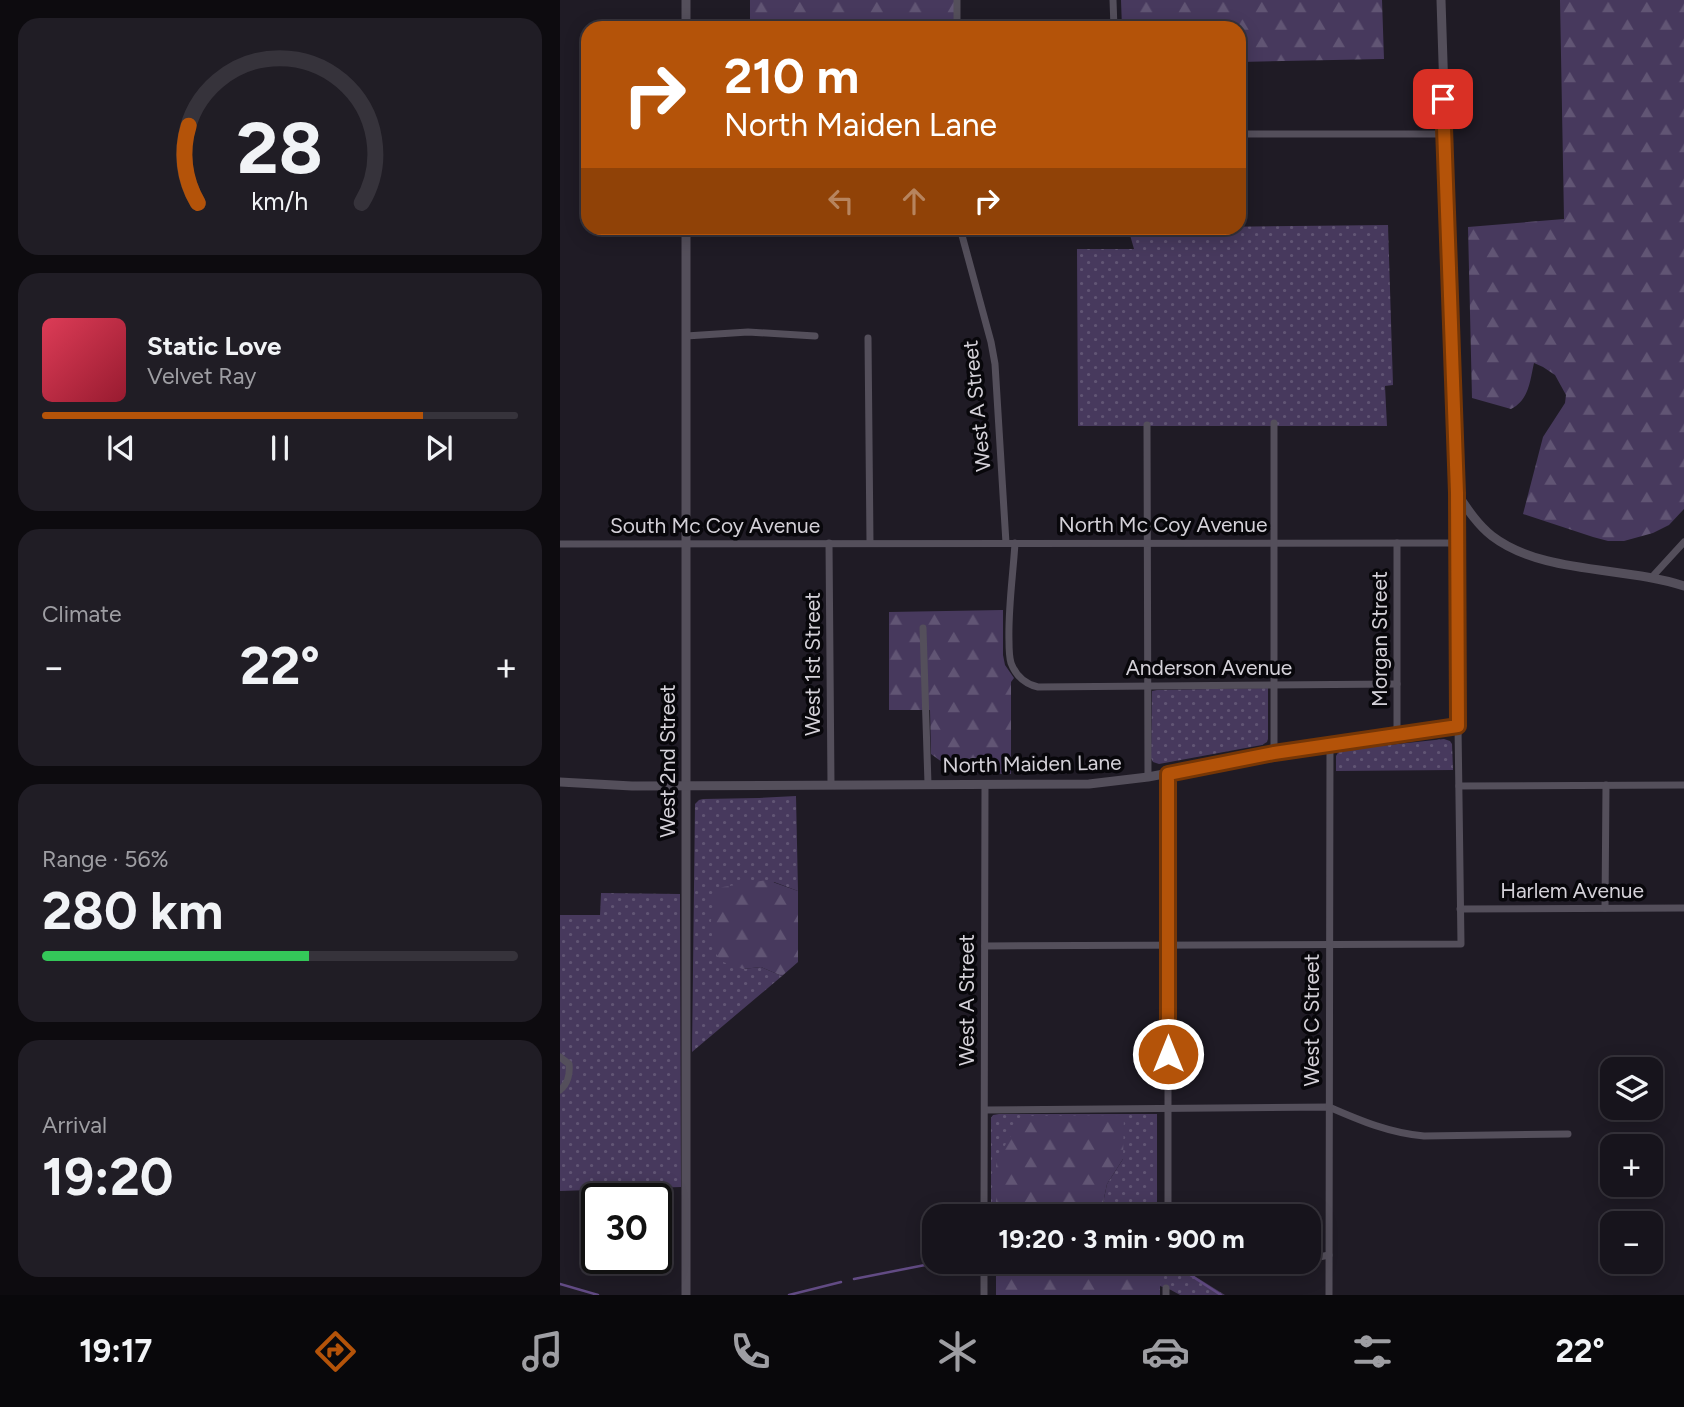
<!DOCTYPE html>
<meta charset="utf-8">
<style>
:root{--surface:#17141c;--page:#201d25;--text:#f1f3f6;--muted:#9e9ea3;--line:#36333b;--accent:#b45309}
body{margin:0;font-family:Figtree,sans-serif;background:var(--page);color:var(--text);height:100vh;display:flex;flex-direction:column;font-size:26px;white-space:nowrap}
*{box-sizing:border-box;margin:0}
p{font-size:23px;color:var(--muted)}
.icon{flex:none;width:38px;height:38px;fill:none;stroke:currentColor;stroke-width:2;stroke-linecap:round;stroke-linejoin:round}
.map{position:relative;flex:1;overflow:hidden}
.panel{display:flex;flex-direction:column;gap:18px;padding:18px;background:#0d0b0f;width:560px}
.panel>*{flex:none}
.guide{position:absolute;left:21px;top:21px;width:665px;height:214px;border-radius:21px;box-shadow:0 4px 18px #0003,0 0 0 2px var(--line);background:#b45309;color:#fff;overflow:hidden}
.tools{position:absolute;left:1040px;top:1057px;display:grid;gap:14px}
.tools a{display:grid;place-items:center;width:63px;height:63px;border-radius:14px;background:var(--surface);box-shadow:0 4px 18px #0003,0 0 0 2px var(--line);font-size:35px}
.speed{position:absolute;left:21px;top:1183px;display:flex;gap:14px;font-size:35px;font-weight:700;text-align:center}
.speed>*{display:grid;place-content:center;width:91px;height:91px;border-radius:50%;background:var(--surface);box-shadow:0 4px 18px #0003,0 0 0 2px var(--line);line-height:1}
.speed .limit{border:4px solid #111;border-radius:10px;background:#fff;color:#111}
.pin{position:absolute;display:grid;place-items:center;width:60px;height:60px;color:#fff;margin:-30px;border-radius:14px;box-shadow:0 4px 10px #0006}
.me{position:absolute;width:77px;margin:-38px;rotate:0deg;stroke-linejoin:round;filter:drop-shadow(0 0 5px #0008)}
.turn{display:flex;align-items:center;gap:24px;height:147px;padding:0 28px;font-size:32px}
.turn .icon{width:91px;height:91px;stroke-width:2.5}
.turn b{display:block;font-size:49px;line-height:60px}
.lanes{display:flex;align-items:center;height:66px;padding:0 28px;background:#0003;justify-content:center;gap:35px;direction:ltr}
.lanes .off{opacity:.35}
.big{font-size:52px;font-weight:700;line-height:1.1}
.panel .tile{flex:1;display:flex;flex-direction:column;justify-content:center;gap:10px;min-width:0;padding:0 24px;border-radius:21px;background:var(--page)}
.panel .dial{align-items:center;gap:0}
.dial svg{height:182px;overflow:visible;fill:none;stroke:var(--line);stroke-width:7;stroke-linecap:round;text-anchor:middle}
.dial text{fill:var(--text);stroke:none}
.song{display:flex;align-items:center;gap:21px}
.cover{width:84px;height:84px;border-radius:10px;background:linear-gradient(135deg,hsl(350 70% 55%),hsl(350 70% 35%))}
.played{height:7px;border-radius:4px;background:linear-gradient(90deg,var(--accent) 80%,var(--line) 80%)}
.keys{display:flex;justify-content:space-around;direction:ltr}
.heat{display:flex;justify-content:space-between;align-items:center;font-size:38px;direction:ltr}
.charge{height:10px;border-radius:5px;background:linear-gradient(90deg,#34c759 56%,var(--line) 0)}
.trip{position:absolute;left:362px;top:1204px;width:399px;height:70px;border-radius:21px;background:var(--surface);box-shadow:0 4px 18px #0003,0 0 0 2px var(--line);font-weight:700;line-height:70px;text-align:center}
.tabs{display:flex;height:112px;justify-content:space-around;align-items:center;background:#09080b;color:var(--muted)}
.tabs .icon{width:49px;height:49px}
.tabs .current{color:var(--accent)}
.tabs b{font-size:32px;color:var(--text)}
main{display:flex;flex:1;min-height:0}
.map>svg:first-child{display:block}
.grass{fill:url(#grass-dots)}
.forest{fill:url(#forest-firs)}
.lines{fill:none;stroke-linecap:round;stroke-linejoin:round}
.stream{stroke:#624b84;stroke-width:2.5}
.minor{stroke:#544f5b;stroke-width:7}
.tertiary{stroke:#544f5b;stroke-width:9}
.route-casing{stroke:#753606;stroke-width:18}
.route{stroke:#b45309;stroke-width:12}
.labels{text-anchor:middle;stroke-width:7;stroke-linejoin:round;paint-order:stroke}
.street-label{font-size:21px;fill:#d4d1d8;stroke:#08070b}
</style>
<main>
<section class="panel">
<div class="tile dial"><svg viewBox="0 0 100 80">
<path d="M14 69A42 42 0 1 1 86 69"/>
<path d="M14 69A42 42 0 0 1 10 35" stroke="#b45309"/>
<text x="50" y="56" font-size="32" font-weight="700">28</text>
<text x="50" y="72" font-size="11">km/h</text>
</svg></div>
<div class="tile">
<div class="song"><i class="cover"></i><div><b>Static Love</b><p>Velvet Ray</p></div></div>
<div class="played"></div>
<div class="keys"><svg class="icon" aria-label="previous" viewBox="0 0 24 24"><path d="M18 5L8 12l10 7zM5 5v14"/></svg><svg class="icon" aria-label="pause" viewBox="0 0 24 24"><path d="M8 5v14M16 5v14"/></svg><svg class="icon" aria-label="next" viewBox="0 0 24 24"><path d="M6 5l10 7-10 7zM19 5v14"/></svg></div>
</div>
<div class="tile"><p>Climate</p>
<div class="heat"><a>−</a><b class="big">22°</b><a>+</a></div>
</div>
<div class="tile"><p>Range · 56%</p><b class="big">280 km</b><div class="charge"></div></div>
<div class="tile"><p>Arrival</p><b class="big">19:20</b></div>
</section>
<div class="map">
<svg width="1124" height="1295" viewBox="0 0 1124 1295">
<defs>
<pattern id="grass-dots" width="8" height="8" patternUnits="userSpaceOnUse" patternTransform="scale(1.75)"><rect width="8" height="8" fill="#47395d"/><path d="M2 2h.1M6 6h.1" fill="none" stroke="#615574" stroke-width="1.8" stroke-linecap="round"/></pattern>
<pattern id="forest-firs" width="22" height="20" patternUnits="userSpaceOnUse" patternTransform="scale(1.75)"><rect width="22" height="20" fill="#47395d"/><path d="M5 1l3.5 6h-7zM16 11l3.5 6h-7z" fill="#615574"/></pattern>
</defs>
<rect width="100%" height="100%" fill="#1f1b25"/>
<g class="grass">
<path d="M 828,225 L 833,385 L 825,386 L 827,426 L 518,426 L 517,249 L 574,249 L 568,228 Z"/>
<path d="M 708,688 L 708,739 L 707,742 L 702,745 L 599,764 L 593,762 L 591,758 L 592,691 L 597,690 Z"/>
<path d="M 884,739 L 890,741 L 892,744 L 893,770 L 776,771 L 776,756 L 779,751 L 782,750 Z"/>
<path d="M 236,796 L 238,891 L 214,882 L 183,969 L 201,967 L 222,976 L 132,1052 L 135,804 L 139,800 L 143,799 L 199,798 Z"/>
<path d="M 41,893 L 120,894 L 121,1187 L 0,1191 L 0,915 L 40,915 Z"/>
<path d="M 439,1114 L 597,1114 L 597,1216 L 565,1216 L 541,1213 L 547,1184 L 563,1159 L 563,1115 L 436,1160 L 436,1216 L 431,1216 L 431,1118 L 433,1115 Z"/>
<path d="M 600,1262 L 612,1262 L 665,1295 L 620,1295 L 611,1290 L 600,1286 Z"/>
</g>
<g class="forest">
<rect x="190" y="0" width="204" height="28"/>
<path d="M 561,0 L 822,0 L 824,59 L 679,62 L 679,28 L 562,28 Z"/>
<path d="M 1000,0 L 1124,0 L 1124,509 L 1109,525 L 1093,533 L 1064,541 L 1048,541 L 1033,537 L 963,514 L 983,437 L 1005,403 L 1006,395 L 995,375 L 983,367 L 974,363 C 970,381 969,400 951,409 L 912,398 L 908,227 L 1004,219 Z"/>
<path d="M 443,610 L 443,655 L 445,665 L 454,678 L 451,682 L 451,774 L 397,773 L 371,754 L 370,710 L 329,710 L 329,612 Z"/>
<path d="M 207,880 L 238,891 L 238,962 L 222,976 L 201,967 L 183,969 L 163,962 L 159,958 L 153,948 L 151,921 L 155,891 L 163,887 Z"/>
<path d="M 564,1115 L 563,1159 L 547,1184 L 541,1212 L 565,1216 L 436,1216 L 436,1160 L 463,1116 Z"/>
<rect x="436" y="1262" width="164" height="33"/>
</g>
<g class="lines">
<g class="stream">
<path d="M 435,1265 L 603,1263 L 621,1269 L 661,1295"/>
<path d="M 294,1279 L 365,1265 L 415,1266"/>
<path d="M 0,1284 L 38,1295"/>
<path d="M 229,1295 L 281,1282"/>
</g>
<g class="minor">
<path d="M 553,0 L 554,28"/>
<path d="M 397,28 L 397,0"/>
<path d="M 679,134 L 884,134"/>
<path d="M 400,228 L 431,342 L 435,364 L 446,543"/>
<path d="M 126,336 L 188,332 L 255,336"/>
<path d="M 308,338 L 310,543"/>
<path d="M 587,425 L 588,777"/>
<path d="M 269,543 L 271,785"/>
<path d="M 455,543 C 453,576 448,608 449,641 C 449,648 449,656 451,663 C 456,676 464,684 478,687 L 837,684"/>
<path d="M 837,543 L 837,735"/>
<path d="M 0,544 L 897,543"/>
<path d="M 1092,577 L 1124,542"/>
<path d="M 363,628 L 368,784"/>
<path d="M 714,753 L 714,423"/>
<path d="M 608,774 L 608,1216"/>
<path d="M 899,786 L 1124,785"/>
<path d="M 1045,908 L 1046,785"/>
<path d="M 900,909 L 1124,908"/>
<path d="M 425,946 L 901,944 L 898,726"/>
<path d="M 0,1057 L 9,1064 C 10,1073 8,1084 0,1090"/>
<path d="M 425,1110 L 769,1107 C 801,1121 830,1133 864,1136 L 1008,1134"/>
<path d="M 608,1205 L 620,1216"/>
<path d="M 424,1216 L 425,784"/>
<path d="M 749,1259 L 769,1255"/>
<path d="M 690,1262 L 707,1264 L 737,1262"/>
<path d="M 424,1295 L 424,1262"/>
<path d="M 606,1295 L 606,1288"/>
<path d="M 769,1295 L 770,744"/>
</g>
<g class="tertiary">
<path d="M 126,28 L 126,0"/>
<path d="M 126,228 L 126,1295"/>
<path d="M 898,495 C 908,510 918,525 932,536 C 983,575 1065,566 1124,586"/>
<path d="M 0,782 L 72,786 L 529,784 L 588,777 L 714,753 L 898,726 L 897,493 L 881,0"/>
</g>
</g>
<g class="lines">
<defs>
<path id="route" d="M 608,1054 L 608,774 L 714,753 L 898,726 L 897,493 L 883,99"/>
</defs>
<use href="#route" class="route-casing"/>
<use href="#route" class="route"/>
</g>
<g class="labels">
<g class="street-label">
<text transform="translate(417 406) rotate(-96)" y="7">West A Street</text>
<text x="603" y="532">North Mc Coy Avenue</text>
<text x="155" y="533">South Mc Coy Avenue</text>
<text transform="translate(820 639) rotate(-90)" y="7">Morgan Street</text>
<text transform="translate(253 664) rotate(-90)" y="7">West 1st Street</text>
<text x="649" y="675">Anderson Avenue</text>
<text transform="translate(108 761) rotate(-90)" y="7">West 2nd Street</text>
<text transform="translate(472 764) rotate(-1)" y="7">North Maiden Lane</text>
<text x="1012" y="898">Harlem Avenue</text>
<text transform="translate(407 1000) rotate(-90)" y="7">West A Street</text>
<text transform="translate(752 1020) rotate(-90)" y="7">West C Street</text>
</g>
</g>
</svg>
<div class="tools">
<a><svg class="icon" aria-label="layers" viewBox="0 0 24 24"><path d="M12 4l9 5-9 5-9-5zM3 14l9 5 9-5"/></svg></a>
<a>+</a>
<a>−</a>
</div>
<div class="speed"><div class="limit">30</div></div>
<div class="pin" style="left:883px;top:99px;background:#d93025"><svg class="icon" aria-label="arrive" viewBox="0 0 24 24"><path d="M6 21V4h12l-3 4 3 4H6"/></svg></div>
<svg class="me" style="left:608px;top:1054px" viewBox="-20 -20 40 40"><circle r="17" fill="#b45309" stroke="#fff" stroke-width="3"/><path d="M0-11L8 9 0 5-8 9z" fill="#fff"/></svg>
<div class="trip">19:20 · 3 min · 900 m</div>
<div class="guide">
<div class="turn"><svg class="icon" aria-label="right" viewBox="0 0 24 24"><path d="M7 20v-9h11M14 6l5 5-5 5"/></svg><div><b>210 m</b>North Maiden Lane</div></div>
<div class="lanes"><svg class="icon off" aria-label="left" viewBox="0 0 24 24"><path d="M17 20v-9H6M10 6l-5 5 5 5"/></svg><svg class="icon off" aria-label="ahead" viewBox="0 0 24 24"><path d="M12 20V5M6 11l6-6 6 6"/></svg><svg class="icon" aria-label="right" viewBox="0 0 24 24"><path d="M7 20v-9h11M14 6l5 5-5 5"/></svg></div>
</div>
</div>
</main>
<nav class="tabs">
<b>19:17</b>
<svg class="icon current" aria-label="directions" viewBox="0 0 24 24"><path d="M12 3l9 9-9 9-9-9zM9 14v-3h6M13 9l2 2-2 2"/></svg>
<svg class="icon" aria-label="music" viewBox="0 0 24 24"><path d="M9 18V5l10-2v13"/><circle cx="6" cy="18" r="3"/><circle cx="16" cy="16" r="3"/></svg>
<svg class="icon" aria-label="phone" viewBox="0 0 24 24"><path d="M5 4h4l2 5-3 2q2 4 5 5l2-3 5 2v4C11 20 4 13 5 4z"/></svg>
<svg class="icon" aria-label="climate" viewBox="0 0 24 24"><path d="M12 3v18M4 7l16 10M4 17L20 7"/></svg>
<svg class="icon" aria-label="car" viewBox="0 0 24 24"><path d="M5 17H2v-5l4-1 3-4h7l3 4 3 1v5h-3M9 17h6M6 11h13"/><circle cx="7" cy="17" r="2"/><circle cx="17" cy="17" r="2"/></svg>
<svg class="icon" aria-label="filters" viewBox="0 0 24 24"><path d="M4 7h16M4 17h16"/><circle cx="9" cy="7" r="2"/><circle cx="15" cy="17" r="2"/></svg>
<b>22°</b>
</nav>
